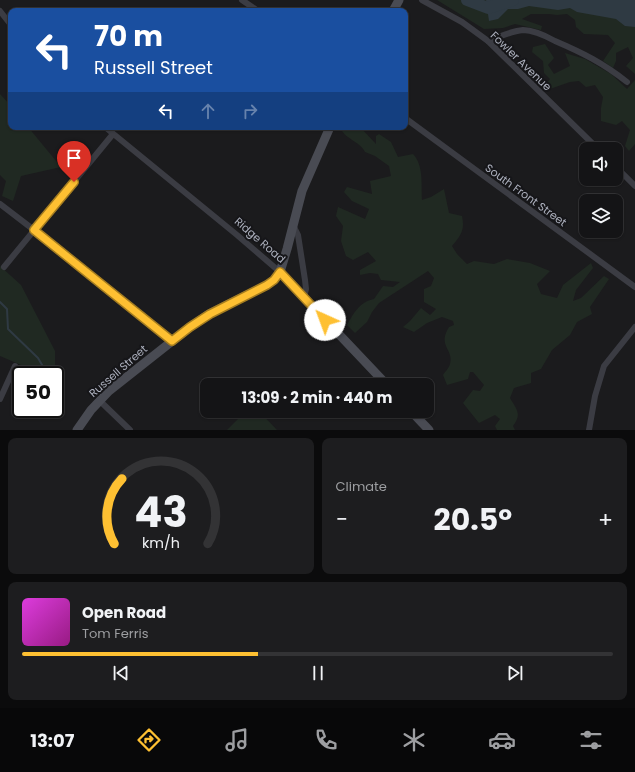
<!DOCTYPE html>
<meta charset="utf-8">
<style>
:root{--surface:#141416;--page:#1d1d1f;--text:#f1f3f6;--muted:#9d9ea1;--line:#333335;--accent:#fec032}
body{margin:0;font-family:Poppins,sans-serif;background:var(--page);color:var(--text);height:100vh;display:flex;flex-direction:column;font-size:15px;white-space:nowrap}
*{box-sizing:border-box;margin:0}
p{font-size:13px;color:var(--muted)}
.icon{flex:none;width:22px;height:22px;fill:none;stroke:currentColor;stroke-width:2;stroke-linecap:round;stroke-linejoin:round}
.map{position:relative;height:430px;overflow:hidden}
.side{display:flex;flex-direction:column;gap:8px;padding:8px;background:#0b0b0c;flex:1}
.side>*{flex:none}
.hud{position:absolute;left:8px;top:8px;width:400px;height:122px;border-radius:8px;box-shadow:0 1px 3px #0004,0 0 0 1px var(--line);background:#1a4fa0;color:#fff;overflow:hidden}
.fabs{position:absolute;left:579px;top:142px;display:grid;gap:8px}
.fabs a{display:grid;place-items:center;width:44px;height:44px;border-radius:8px;background:var(--surface);box-shadow:0 1px 3px #0004,0 0 0 1px var(--line);font-size:20px}
.speed{position:absolute;left:12px;top:366px;display:flex;gap:8px;font-size:20px;font-weight:700;text-align:center}
.speed>*{display:grid;place-content:center;width:52px;height:52px;border-radius:50%;background:var(--surface);box-shadow:0 1px 3px #0004,0 0 0 1px var(--line);line-height:1}
.speed .limit{border:2px solid #111;border-radius:6px;background:#fff;color:#111}
.pin{position:absolute;display:grid;place-items:center;width:34px;height:34px;color:#fff;margin:-41px -17px;border-radius:50% 50% 50% 0;rotate:-45deg;box-shadow:0 0 4px #0007}
.pin .icon{rotate:45deg}
.me{position:absolute;width:44px;margin:-22px;rotate:317deg;stroke-linejoin:round;filter:drop-shadow(0 0 3px #0008)}
.turn{display:flex;align-items:center;gap:14px;height:84px;padding:0 20px;font-size:18px}
.turn .icon{width:52px;height:52px;stroke-width:2.5}
.turn b{display:block;font-size:28px;line-height:34px}
.lanes{display:flex;align-items:center;height:38px;padding:0 20px;background:#0003;justify-content:center;gap:20px;direction:ltr}
.lanes .off{opacity:.35}
.big{font-size:30px;font-weight:700;line-height:1.1}
.side .tile{flex:1;display:flex;flex-direction:column;justify-content:center;gap:6px;min-width:0;padding:0 14px;border-radius:8px;background:var(--page)}
.side .dial{align-items:center;gap:0}
.dial svg{height:104px;overflow:visible;fill:none;stroke:var(--line);stroke-width:7;stroke-linecap:round;text-anchor:middle}
.dial text{fill:var(--text);stroke:none}
.song{display:flex;align-items:center;gap:12px}
.cover{width:48px;height:48px;border-radius:6px;background:linear-gradient(135deg,hsl(300 70% 55%),hsl(310 70% 35%))}
.played{height:4px;border-radius:2px;background:linear-gradient(90deg,var(--accent) 40%,var(--line) 40%)}
.keys{display:flex;justify-content:space-around;direction:ltr}
.heat{display:flex;justify-content:space-between;align-items:center;font-size:22px;direction:ltr}
.side .tiles{flex:1;display:grid;gap:8px;grid-template-columns:1fr 1fr}
.tile:last-child{grid-column:span 2}
.trip{position:absolute;left:200px;top:378px;width:234px;height:40px;border-radius:8px;background:var(--surface);box-shadow:0 1px 3px #0004,0 0 0 1px var(--line);font-weight:700;line-height:40px;text-align:center}
.menu{display:flex;height:64px;justify-content:space-around;align-items:center;background:#080809;color:var(--muted)}
.menu .icon{width:28px;height:28px}
.menu .selected{color:var(--accent)}
.menu b{font-size:18px;color:var(--text)}
.map>svg:first-child{display:block}
.green{fill:#202922}
.water{fill:#2f3a43}
.lines{fill:none;stroke-linecap:round;stroke-linejoin:round}
.stream{stroke:#2f3a43;stroke-width:2}
.river{stroke:#2f3a43;stroke-width:12}
.minor{stroke:#3b3c43;stroke-width:6}
.secondary{stroke:#494b53;stroke-width:9}
.route-casing{stroke:#a57d20;stroke-width:10}
.route{stroke:#fec032;stroke-width:7}
.labels{text-anchor:middle;stroke-width:4;stroke-linejoin:round;paint-order:stroke}
.street-label{font-size:11px;fill:#adb1be;stroke:#161619}
</style>
<div class="map">
<svg width="635" height="430" viewBox="0 0 635 430">
<rect width="100%" height="100%" fill="#1b1b1d"/>
<g class="green">
<path d="M 437,0 L 635,0 L 635,74 L 626,66 L 633,58 L 628,47 L 616,53 L 616,61 L 613,68 L 603,61 L 615,43 L 608,35 L 584,34 L 576,27 L 575,20 L 567,14 L 557,15 L 549,14 L 531,14 L 522,19 L 542,26 L 541,30 L 515,24 L 503,28 L 484,29 Z"/>
<path d="M 545,44 L 554,58 L 548,65 L 554,74 L 570,66 L 565,53 L 585,59 L 611,74 L 627,89 L 635,80 L 635,144 L 629,151 L 625,146 L 630,130 L 622,121 L 616,125 L 601,121 L 601,108 L 603,97 L 595,85 L 586,87 L 579,81 L 570,82 L 547,90 L 545,86 L 550,79 L 544,73 L 543,61 L 532,52 L 533,47 Z"/>
<path d="M 0,94 L 11,106 L 11,127 L 28,127 L 61,167 L 21,176 L 13,201 L 2,196 L 6,181 L 0,175 Z"/>
<path d="M 340,127 L 360,127 L 376,144 L 376,136 L 379,134 L 391,142 L 398,157 L 413,154 C 424,166 421,184 422,200 L 431,197 L 444,189 L 449,213 L 462,216 C 465,230 461,235 452,246 L 457,254 L 467,264 L 474,261 L 494,264 L 507,259 L 530,263 L 550,271 L 537,284 L 541,294 L 557,298 L 563,285 L 591,263 L 593,268 L 576,290 L 573,301 L 581,298 L 604,276 L 609,279 L 590,307 L 592,314 L 577,322 L 570,335 L 552,350 L 541,369 L 531,373 L 531,383 L 514,388 L 510,398 C 517,410 522,414 513,426 L 515,430 L 497,430 L 495,426 L 500,419 L 495,415 L 479,423 L 463,403 L 473,390 L 480,391 L 484,385 L 473,372 L 470,372 L 468,379 L 447,385 L 443,375 C 445,372 449,368 450,364 C 454,349 437,346 449,327 L 454,325 L 453,321 L 442,317 L 427,323 L 414,332 L 403,327 L 410,321 L 421,308 L 430,315 L 436,309 L 424,302 L 424,289 L 431,286 L 434,278 L 428,271 L 379,303 L 372,312 L 367,322 L 355,333 L 347,325 C 354,313 359,302 374,299 L 383,286 L 393,287 L 400,282 L 381,280 L 378,274 L 370,273 L 360,275 L 360,270 L 376,261 L 368,252 L 353,260 L 346,256 L 341,241 L 343,226 L 336,216 L 338,207 L 365,219 L 369,209 L 352,201 L 344,192 L 347,187 L 372,194 L 370,181 L 391,176 L 389,166 L 375,156 L 365,152 C 360,141 344,139 340,127 Z"/>
<path d="M 0,266 L 21,285 L 55,351 L 55,366 L 63,389 L 55,392 L 55,375 L 33,375 L 21,365 L 0,356 Z"/>
<path d="M 246,411 L 259,411 L 277,430 L 227,430 Z"/>
</g>
<path class="water" d="M 486,0 L 635,0 L 635,27 L 625,26 L 616,19 L 577,12 L 570,8 L 558,10 L 529,6 L 518,9 L 508,9 L 498,19 L 489,21 Z"/>
<g class="lines">
<g class="stream">
<path d="M 0,302 L 7,309 L 8,329 L 38,358 L 48,375"/>
<path d="M 55,387 L 57,391"/>
</g>
<path class="river" d="M 467,0 L 488,8 L 513,0"/>
<g class="minor">
<path d="M 242,0 L 258,11"/>
<path d="M 422,0 L 462,22 L 488,41 L 598,149"/>
<path d="M 0,11 L 11,25"/>
<path d="M 488,41 C 499,37 511,31 523,30 C 534,30 546,36 555,41 C 583,53 603,63 627,82"/>
<path d="M 405,118 L 635,287"/>
<path d="M 105,127 L 237,235 L 280,272"/>
<path d="M 616,167 L 635,186"/>
<path d="M 0,204 L 34,230 L 172,341"/>
<path d="M 293,225 L 298,235 L 305,280 L 306,289 L 304,297"/>
<path d="M 4,267 L 113,134"/>
<path d="M 0,399 L 15,366"/>
<path d="M 100,401 L 130,430"/>
<path d="M 589,430 L 595,396 L 604,366 L 635,327"/>
</g>
<g class="secondary">
<path d="M 393,11 L 399,0"/>
<path d="M 280,272 L 387,385"/>
<path d="M 411,411 L 429,430"/>
<path d="M 77,430 L 91,410 L 109,391 L 190,327 L 209,314 L 267,285 L 274,280 L 280,272 L 287,249 L 302,191 L 330,127"/>
</g>
</g>
<g class="lines">
<defs>
<path id="route" d="M 74,182 L 34,230 L 172,341 L 190,327 L 210,314 L 267,285 L 274,280 L 280,272 L 325,320"/>
</defs>
<use href="#route" class="route-casing"/>
<use href="#route" class="route"/>
</g>
<g class="labels">
<g class="street-label">
<text transform="translate(521 61) rotate(44)" y="4">Fowler Avenue</text>
<text transform="translate(526 195) rotate(36)" y="4">South Front Street</text>
<text transform="translate(260 240) rotate(41)" y="4">Ridge Road</text>
<text transform="translate(118 371) rotate(-41)" y="4">Russell Street</text>
</g>
</g>
</svg>
<div class="fabs">
<a><svg class="icon" aria-label="sound" viewBox="0 0 24 24"><path d="M4 9h4l5-4v14l-5-4H4zM17 9q2 3 0 6"/></svg></a>
<a><svg class="icon" aria-label="layers" viewBox="0 0 24 24"><path d="M12 4l9 5-9 5-9-5zM3 14l9 5 9-5"/></svg></a>
</div>
<div class="speed"><div class="limit">50</div></div>
<div class="pin" style="left:74px;top:182px;background:#d93025"><svg class="icon" aria-label="arrive" viewBox="0 0 24 24"><path d="M6 21V4h12l-3 4 3 4H6"/></svg></div>
<svg class="me" style="left:325px;top:320px" viewBox="-20 -20 40 40"><circle r="19" fill="#fff"/><path d="M0-13L10 11 0 6-10 11z" fill="#fec032"/></svg>
<div class="trip">13:09 · 2 min · 440 m</div>
<div class="hud">
<div class="turn"><svg class="icon" aria-label="left" viewBox="0 0 24 24"><path d="M17 20v-9H6M10 6l-5 5 5 5"/></svg><div><b>70 m</b>Russell Street</div></div>
<div class="lanes"><svg class="icon" aria-label="left" viewBox="0 0 24 24"><path d="M17 20v-9H6M10 6l-5 5 5 5"/></svg><svg class="icon off" aria-label="ahead" viewBox="0 0 24 24"><path d="M12 20V5M6 11l6-6 6 6"/></svg><svg class="icon off" aria-label="right" viewBox="0 0 24 24"><path d="M7 20v-9h11M14 6l5 5-5 5"/></svg></div>
</div>
</div>
<section class="side">
<div class="tiles">
<div class="tile dial"><svg viewBox="0 0 100 80">
<path d="M14 69A42 42 0 1 1 86 69"/>
<path d="M14 69A42 42 0 0 1 20 19" stroke="#fec032"/>
<text x="50" y="56" font-size="32" font-weight="700">43</text>
<text x="50" y="72" font-size="11">km/h</text>
</svg></div>
<div class="tile"><p>Climate</p>
<div class="heat"><a>−</a><b class="big">20.5°</b><a>+</a></div>
</div>
<div class="tile">
<div class="song"><i class="cover"></i><div><b>Open Road</b><p>Tom Ferris</p></div></div>
<div class="played"></div>
<div class="keys"><svg class="icon" aria-label="previous" viewBox="0 0 24 24"><path d="M18 5L8 12l10 7zM5 5v14"/></svg><svg class="icon" aria-label="pause" viewBox="0 0 24 24"><path d="M8 5v14M16 5v14"/></svg><svg class="icon" aria-label="next" viewBox="0 0 24 24"><path d="M6 5l10 7-10 7zM19 5v14"/></svg></div>
</div>
</div>
</section>
<nav class="menu">
<b>13:07</b>
<svg class="icon selected" aria-label="directions" viewBox="0 0 24 24"><path d="M12 3l9 9-9 9-9-9zM9 14v-3h6M13 9l2 2-2 2"/></svg>
<svg class="icon" aria-label="music" viewBox="0 0 24 24"><path d="M9 18V5l10-2v13"/><circle cx="6" cy="18" r="3"/><circle cx="16" cy="16" r="3"/></svg>
<svg class="icon" aria-label="phone" viewBox="0 0 24 24"><path d="M5 4h4l2 5-3 2q2 4 5 5l2-3 5 2v4C11 20 4 13 5 4z"/></svg>
<svg class="icon" aria-label="climate" viewBox="0 0 24 24"><path d="M12 3v18M4 7l16 10M4 17L20 7"/></svg>
<svg class="icon" aria-label="car" viewBox="0 0 24 24"><path d="M5 17H2v-5l4-1 3-4h7l3 4 3 1v5h-3M9 17h6M6 11h13"/><circle cx="7" cy="17" r="2"/><circle cx="17" cy="17" r="2"/></svg>
<svg class="icon" aria-label="filters" viewBox="0 0 24 24"><path d="M4 7h16M4 17h16"/><circle cx="9" cy="7" r="2"/><circle cx="15" cy="17" r="2"/></svg>
</nav>
